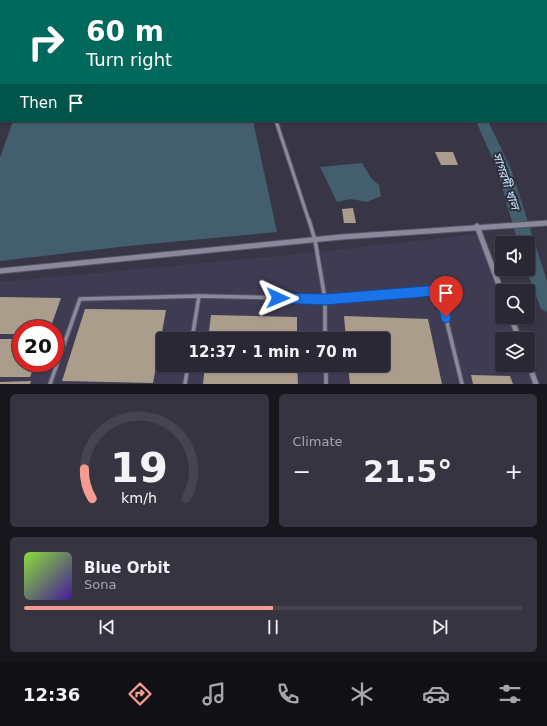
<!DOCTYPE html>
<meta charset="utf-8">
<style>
:root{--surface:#2a2834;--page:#363440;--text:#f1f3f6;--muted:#a5a6ac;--line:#46444f;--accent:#f59c91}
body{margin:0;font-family:"DejaVu Sans","Noto Sans Bengali",sans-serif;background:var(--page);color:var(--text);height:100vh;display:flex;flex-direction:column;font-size:15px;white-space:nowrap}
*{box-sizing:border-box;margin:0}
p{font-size:13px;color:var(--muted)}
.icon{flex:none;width:22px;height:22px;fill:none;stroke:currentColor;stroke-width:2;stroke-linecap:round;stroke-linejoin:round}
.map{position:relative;height:384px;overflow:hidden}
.drawer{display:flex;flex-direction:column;gap:10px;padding:10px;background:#17161d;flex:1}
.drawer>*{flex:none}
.hud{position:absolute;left:0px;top:0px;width:547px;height:122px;box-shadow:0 1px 3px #0004,0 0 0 1px var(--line);background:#00695c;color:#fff;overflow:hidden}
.tools{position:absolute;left:495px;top:236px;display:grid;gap:8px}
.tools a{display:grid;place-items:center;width:40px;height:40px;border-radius:4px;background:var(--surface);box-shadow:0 1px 3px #0004,0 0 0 1px var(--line);font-size:20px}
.speed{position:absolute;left:12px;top:320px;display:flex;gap:8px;font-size:20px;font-weight:700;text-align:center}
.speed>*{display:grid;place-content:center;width:52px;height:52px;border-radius:50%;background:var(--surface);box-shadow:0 1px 3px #0004,0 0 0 1px var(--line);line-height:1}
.speed .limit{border:6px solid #d22;background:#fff;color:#111}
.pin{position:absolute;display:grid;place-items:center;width:34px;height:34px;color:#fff;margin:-41px -17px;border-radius:50% 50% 50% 0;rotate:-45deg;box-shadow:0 0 4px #0007}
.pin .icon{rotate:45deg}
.me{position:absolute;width:44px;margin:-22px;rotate:91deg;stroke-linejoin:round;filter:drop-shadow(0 0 3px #0008)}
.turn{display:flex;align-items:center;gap:14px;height:84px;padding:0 20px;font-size:18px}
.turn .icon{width:52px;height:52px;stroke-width:2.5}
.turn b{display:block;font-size:28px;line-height:34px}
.then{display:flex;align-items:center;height:38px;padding:0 20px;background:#0003;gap:8px;font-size:15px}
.big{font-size:30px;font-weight:700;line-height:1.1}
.drawer .widget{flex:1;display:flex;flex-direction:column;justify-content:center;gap:6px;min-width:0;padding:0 14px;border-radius:6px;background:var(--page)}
.drawer .dial{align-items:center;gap:0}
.dial svg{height:104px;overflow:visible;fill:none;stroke:var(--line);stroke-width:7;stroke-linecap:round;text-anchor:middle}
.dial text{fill:var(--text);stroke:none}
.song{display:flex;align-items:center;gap:12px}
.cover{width:48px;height:48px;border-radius:6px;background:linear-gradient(135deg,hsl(90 70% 55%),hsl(260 70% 35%))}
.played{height:4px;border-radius:2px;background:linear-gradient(90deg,var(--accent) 50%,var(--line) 50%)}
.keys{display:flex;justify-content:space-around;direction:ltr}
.heat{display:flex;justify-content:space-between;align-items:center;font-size:22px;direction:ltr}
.drawer .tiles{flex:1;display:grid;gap:10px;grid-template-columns:1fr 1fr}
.widget:last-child{grid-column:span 2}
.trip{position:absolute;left:156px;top:332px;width:234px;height:40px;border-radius:4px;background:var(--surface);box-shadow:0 1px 3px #0004,0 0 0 1px var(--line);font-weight:700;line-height:40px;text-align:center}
.menu{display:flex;height:64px;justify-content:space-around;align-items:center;background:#111015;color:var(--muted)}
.menu .icon{width:28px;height:28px}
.menu .on{color:var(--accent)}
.menu b{font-size:18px;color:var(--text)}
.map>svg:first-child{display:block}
.built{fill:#3f3b53;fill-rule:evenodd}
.water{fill:#435f6e}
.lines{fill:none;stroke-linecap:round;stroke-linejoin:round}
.canal{fill:#435f6e;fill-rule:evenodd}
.building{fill:#ab9d8b}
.service-far1-casing{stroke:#565462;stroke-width:5}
.service-casing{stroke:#565462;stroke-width:5.5}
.minor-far1-casing{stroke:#565462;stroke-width:4.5}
.minor-casing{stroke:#565462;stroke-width:7}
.service-far1{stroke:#8b889d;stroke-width:3}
.service{stroke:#8b889d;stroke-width:3.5}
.minor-far1{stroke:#8b889d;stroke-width:3}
.minor{stroke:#8b889d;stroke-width:5}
.route{fill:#1a73e8;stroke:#114b97}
.labels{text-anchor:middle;stroke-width:4;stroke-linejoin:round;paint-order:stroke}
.water-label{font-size:12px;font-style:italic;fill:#c6e7f9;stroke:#2e2b3c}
</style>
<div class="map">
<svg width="547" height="384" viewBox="0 0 547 384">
<rect width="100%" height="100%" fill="#383546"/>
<path class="built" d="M 478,234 L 502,295 L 502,317 L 510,317 L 518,339 L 502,339 L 502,365 L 527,365 L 534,384 L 0,384 L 0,282 L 309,253 ZM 21,329 L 55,329 L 55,363 L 21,363 ZM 163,339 L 383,339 L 383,365 L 163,365 Z"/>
<g class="water">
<path d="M 13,121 L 253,121 L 277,232 L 128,246 L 0,261 L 0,158 Z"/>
<path d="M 362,163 L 371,178 L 379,185 L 381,196 L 367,202 L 351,199 L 337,202 L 320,167 Z"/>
</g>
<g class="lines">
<g class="canal">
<rect x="423" y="0" width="10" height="1"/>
<path d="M 476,121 L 488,121 L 511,169 L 547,281 L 547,312 L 541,309 L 526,269 L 528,269 L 528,243 L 518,243 L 497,169 Z"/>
</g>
</g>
<g class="building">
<path d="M 435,152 L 453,152 L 458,165 L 441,165 Z"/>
<path d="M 353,208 L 356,223 L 344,223 L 342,209 Z"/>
<path d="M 0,297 L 61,298 L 50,329 L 21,329 L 21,334 L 0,334 Z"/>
<path d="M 85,309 L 166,310 L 153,383 L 62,381 Z"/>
<path d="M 211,315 L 297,317 L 297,339 L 208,339 Z"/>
<path d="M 344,316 L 428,319 L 442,384 L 350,384 L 348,365 L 383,365 L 383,339 L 346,339 Z"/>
<path d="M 0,339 L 21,339 L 21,363 L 35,363 L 30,377 L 0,377 Z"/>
<path d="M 205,365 L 297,365 L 298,384 L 203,384 Z"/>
<path d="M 471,375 L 510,376 L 513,384 L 473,384 Z"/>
<path d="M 31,381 L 30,384 L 0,384 L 0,382 Z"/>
</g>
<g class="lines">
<defs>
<path id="service-far1" d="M 276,121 L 309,221"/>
<g id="service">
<path d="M 309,220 L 315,240 L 325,299 L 325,339"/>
<path d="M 192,339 L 199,296"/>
<path d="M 326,365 L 326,384"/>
<path d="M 50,384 L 80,299 L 199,296 L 325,299 L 439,290 L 462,384"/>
<path d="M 185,384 L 188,365"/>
</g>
<path id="minor-far1" d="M 546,91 L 547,93"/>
<g id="minor">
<path d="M 477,226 L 502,293"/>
<path d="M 0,271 L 341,237 L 547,223"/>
<path d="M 511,317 L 519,339"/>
<path d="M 528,362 L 536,384"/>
</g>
</defs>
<use href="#service-far1" class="service-far1-casing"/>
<use href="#service" class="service-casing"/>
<use href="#minor-far1" class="minor-far1-casing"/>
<use href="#minor" class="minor-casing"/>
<use href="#service-far1" class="service-far1"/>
<use href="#service" class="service"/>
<use href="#minor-far1" class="minor-far1"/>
<use href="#minor" class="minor"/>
</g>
<path class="route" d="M 439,285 L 443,287 L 445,290 L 451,317 L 450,321 L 446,323 L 442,321 L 435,296 L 325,305 L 278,303 L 274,302 L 272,298 L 274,295 L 278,293 L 325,294 Z"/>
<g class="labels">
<g class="water-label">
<text transform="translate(506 181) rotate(71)" y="4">সাগরদী খাল</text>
</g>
</g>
</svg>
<div class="tools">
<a><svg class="icon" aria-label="sound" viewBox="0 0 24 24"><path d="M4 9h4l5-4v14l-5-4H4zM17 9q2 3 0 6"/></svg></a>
<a><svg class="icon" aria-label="search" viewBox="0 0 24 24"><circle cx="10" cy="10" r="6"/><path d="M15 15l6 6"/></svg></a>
<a><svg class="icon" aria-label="layers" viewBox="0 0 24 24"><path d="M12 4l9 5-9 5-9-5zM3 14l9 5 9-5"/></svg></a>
</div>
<div class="speed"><div class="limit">20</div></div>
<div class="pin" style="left:446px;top:317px;background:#d93025"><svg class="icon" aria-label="arrive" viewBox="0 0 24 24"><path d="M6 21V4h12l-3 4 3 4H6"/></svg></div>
<svg class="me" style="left:278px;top:298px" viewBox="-20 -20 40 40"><path d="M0-17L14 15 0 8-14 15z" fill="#1a73e8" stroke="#fff" stroke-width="4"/></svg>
<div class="trip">12:37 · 1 min · 70 m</div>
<div class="hud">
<div class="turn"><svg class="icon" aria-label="right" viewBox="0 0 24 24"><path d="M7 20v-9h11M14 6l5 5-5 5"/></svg><div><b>60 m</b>Turn right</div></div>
<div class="then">Then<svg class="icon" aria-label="arrive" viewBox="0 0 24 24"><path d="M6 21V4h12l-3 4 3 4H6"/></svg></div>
</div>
</div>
<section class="drawer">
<div class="tiles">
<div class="widget dial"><svg viewBox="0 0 100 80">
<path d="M14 69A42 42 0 1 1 86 69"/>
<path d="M14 69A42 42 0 0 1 8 46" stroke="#f59c91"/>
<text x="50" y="56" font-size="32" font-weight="700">19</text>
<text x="50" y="72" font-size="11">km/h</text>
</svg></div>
<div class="widget"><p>Climate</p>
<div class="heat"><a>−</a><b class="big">21.5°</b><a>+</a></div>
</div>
<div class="widget">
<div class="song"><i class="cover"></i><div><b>Blue Orbit</b><p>Sona</p></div></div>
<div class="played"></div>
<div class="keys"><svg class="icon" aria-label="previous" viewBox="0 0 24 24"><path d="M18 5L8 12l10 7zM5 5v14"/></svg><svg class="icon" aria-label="pause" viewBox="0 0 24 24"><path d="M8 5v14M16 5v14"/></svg><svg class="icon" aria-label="next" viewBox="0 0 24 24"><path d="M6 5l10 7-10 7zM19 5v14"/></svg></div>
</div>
</div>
</section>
<nav class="menu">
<b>12:36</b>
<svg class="icon on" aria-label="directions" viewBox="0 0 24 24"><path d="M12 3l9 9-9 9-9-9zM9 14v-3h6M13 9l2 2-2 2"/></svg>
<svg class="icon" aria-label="music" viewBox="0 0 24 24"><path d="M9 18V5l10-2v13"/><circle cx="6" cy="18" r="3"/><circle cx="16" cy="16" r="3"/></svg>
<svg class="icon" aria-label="phone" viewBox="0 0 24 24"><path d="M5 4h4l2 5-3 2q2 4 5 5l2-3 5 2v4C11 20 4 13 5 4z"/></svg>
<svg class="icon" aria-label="climate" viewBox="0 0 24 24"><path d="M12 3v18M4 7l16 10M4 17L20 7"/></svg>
<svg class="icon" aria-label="car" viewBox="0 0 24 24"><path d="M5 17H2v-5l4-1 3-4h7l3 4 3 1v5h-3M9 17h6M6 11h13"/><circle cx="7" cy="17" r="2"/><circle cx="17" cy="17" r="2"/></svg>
<svg class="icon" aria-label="filters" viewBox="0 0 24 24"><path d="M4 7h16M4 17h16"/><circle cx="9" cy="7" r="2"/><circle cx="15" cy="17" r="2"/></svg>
</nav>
